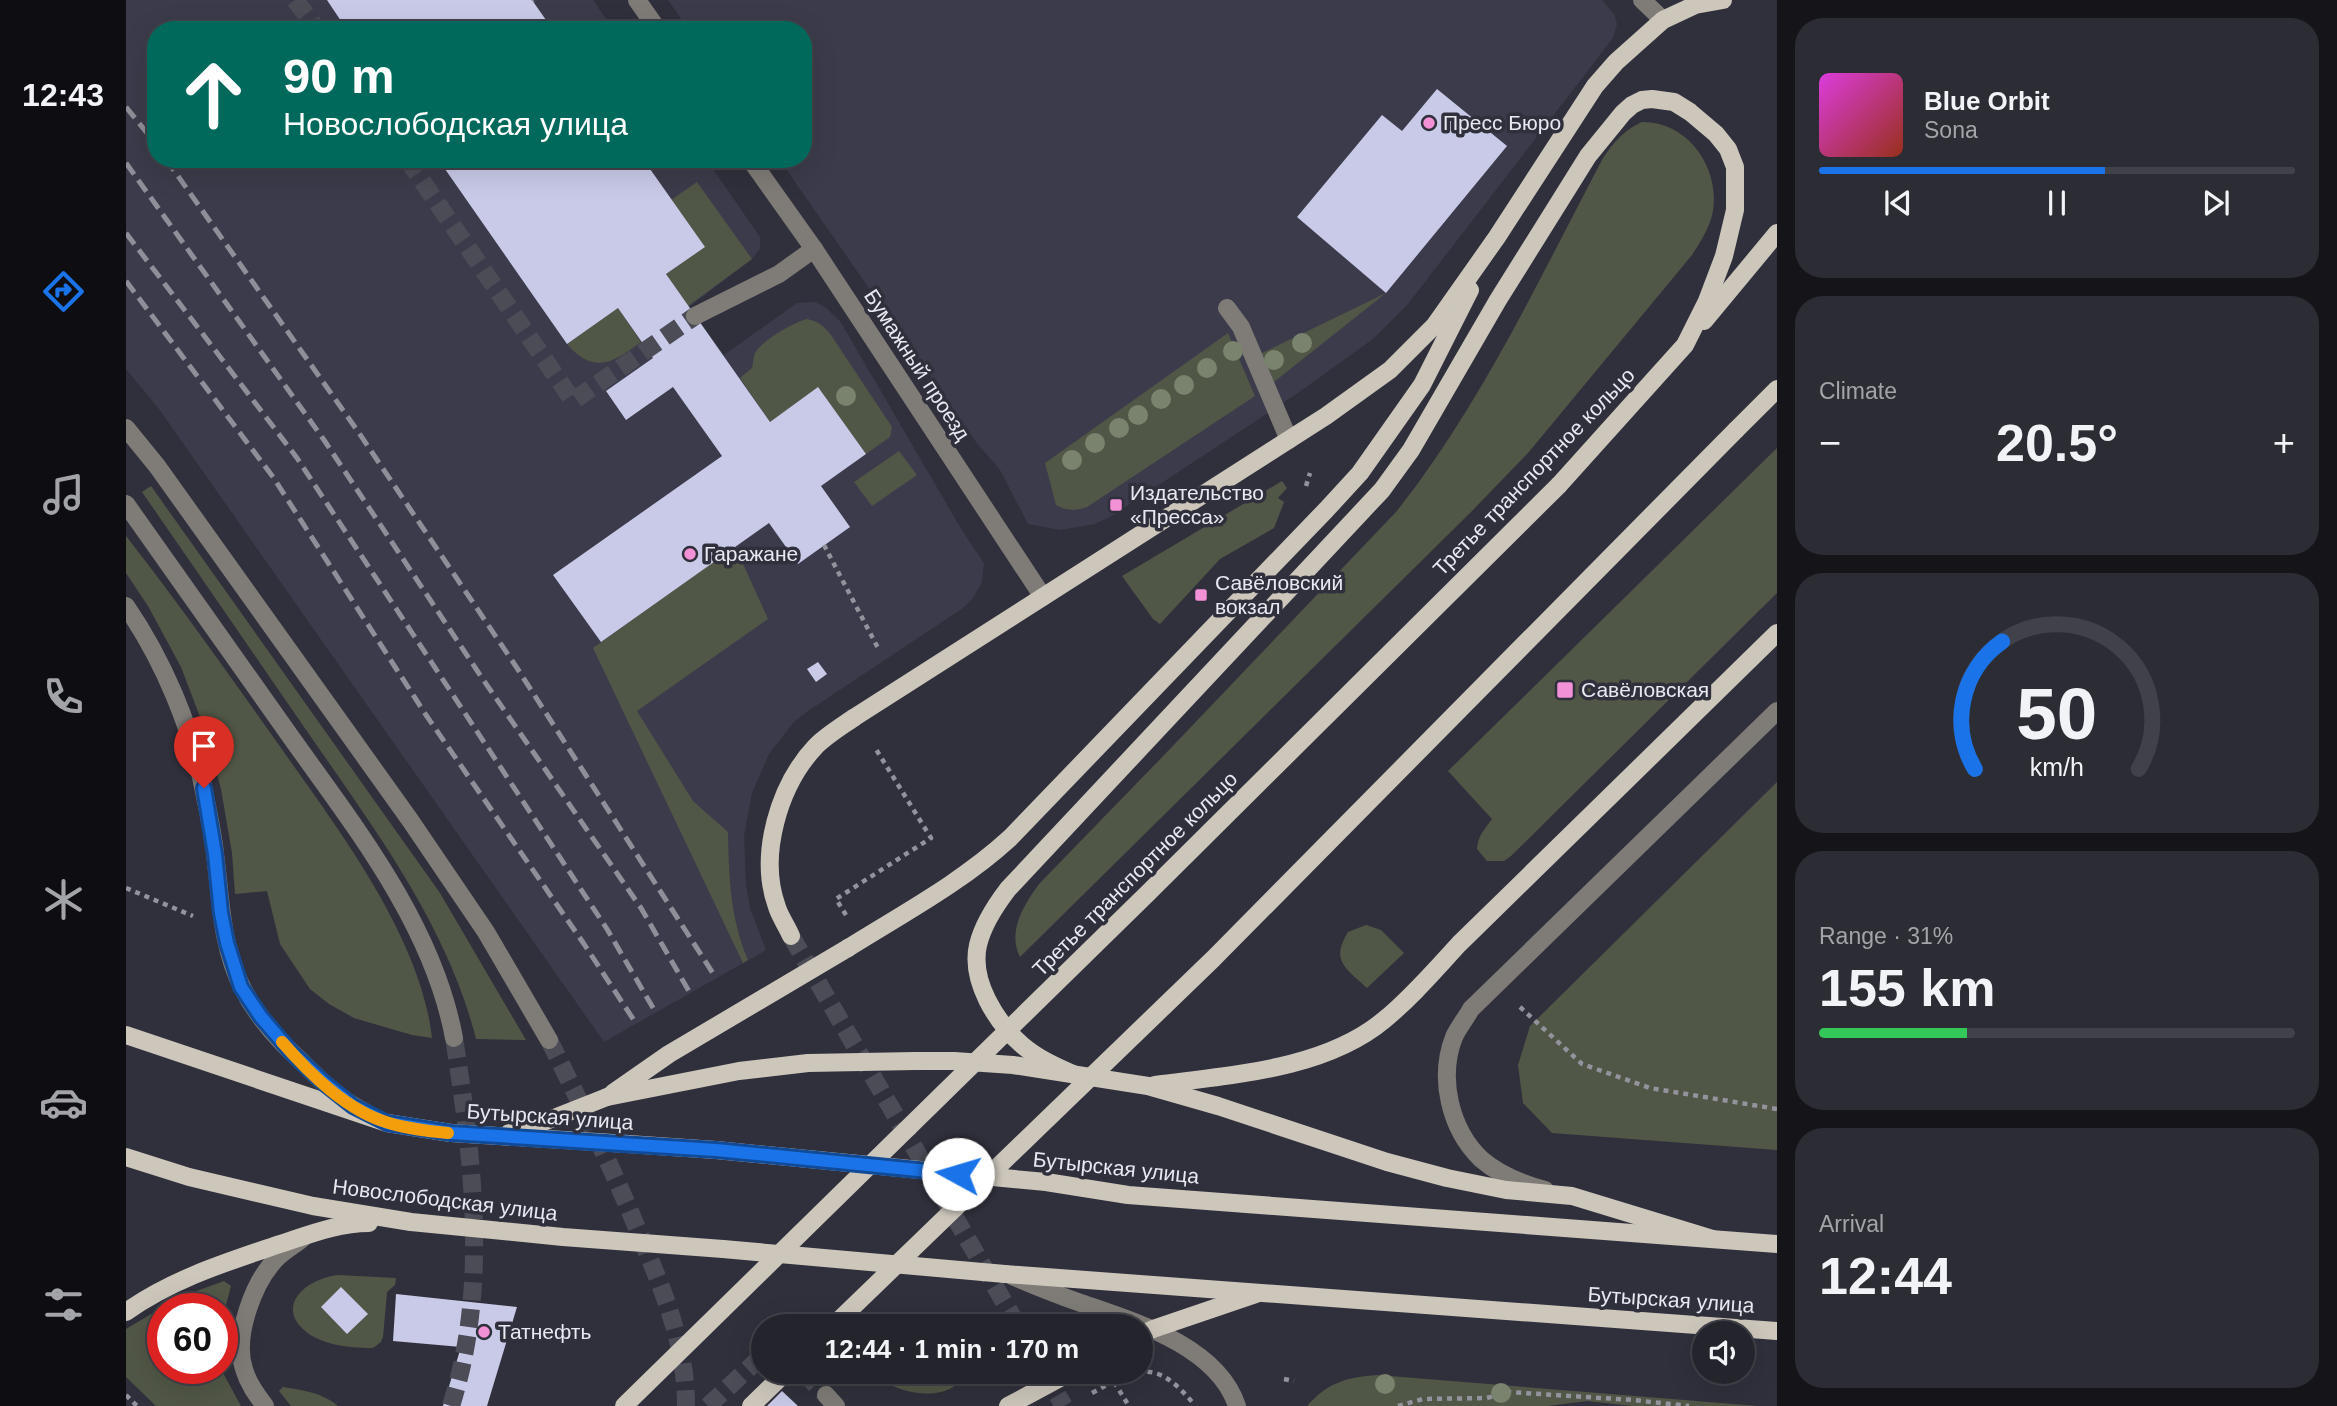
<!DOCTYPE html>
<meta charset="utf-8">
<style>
:root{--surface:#24242d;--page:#2c2c35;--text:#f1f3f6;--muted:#a3a4aa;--line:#414149;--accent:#1a73e8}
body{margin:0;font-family:Arial,sans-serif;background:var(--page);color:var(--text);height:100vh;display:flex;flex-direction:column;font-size:26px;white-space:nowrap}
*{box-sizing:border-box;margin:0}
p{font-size:23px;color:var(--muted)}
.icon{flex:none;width:38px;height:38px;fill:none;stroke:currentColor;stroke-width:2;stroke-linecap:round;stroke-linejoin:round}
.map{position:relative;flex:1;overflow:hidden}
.panel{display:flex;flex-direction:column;gap:18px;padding:18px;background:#141419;width:560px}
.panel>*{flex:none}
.banner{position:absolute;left:21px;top:21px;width:665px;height:147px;border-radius:28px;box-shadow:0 7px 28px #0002,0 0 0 2px var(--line);background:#00695c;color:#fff;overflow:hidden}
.fabs{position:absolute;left:1566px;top:1321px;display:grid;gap:14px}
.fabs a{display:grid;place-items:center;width:63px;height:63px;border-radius:50%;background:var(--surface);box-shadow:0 7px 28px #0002,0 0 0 2px var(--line);font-size:35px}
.speed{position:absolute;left:21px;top:1293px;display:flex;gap:14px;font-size:35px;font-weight:700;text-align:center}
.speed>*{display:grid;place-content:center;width:91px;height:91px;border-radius:50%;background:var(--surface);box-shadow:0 7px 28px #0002,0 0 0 2px var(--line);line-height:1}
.speed .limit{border:10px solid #d22;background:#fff;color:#111}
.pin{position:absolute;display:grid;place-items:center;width:60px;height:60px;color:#fff;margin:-72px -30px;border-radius:50% 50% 50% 0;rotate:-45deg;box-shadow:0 0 7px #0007}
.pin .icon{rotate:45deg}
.me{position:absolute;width:77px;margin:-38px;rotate:276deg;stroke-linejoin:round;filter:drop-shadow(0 0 5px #0008)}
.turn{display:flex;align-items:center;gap:24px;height:147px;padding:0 21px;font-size:32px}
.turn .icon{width:91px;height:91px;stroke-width:2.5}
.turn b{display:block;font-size:49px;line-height:60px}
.big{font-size:52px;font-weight:600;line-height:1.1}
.panel .tile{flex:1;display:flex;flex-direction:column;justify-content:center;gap:10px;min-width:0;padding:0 24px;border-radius:28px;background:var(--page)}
.panel .dial{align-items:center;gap:0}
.dial svg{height:182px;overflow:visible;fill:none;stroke:var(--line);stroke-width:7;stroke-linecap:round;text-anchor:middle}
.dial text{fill:var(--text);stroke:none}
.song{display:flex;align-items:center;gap:21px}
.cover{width:84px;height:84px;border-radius:10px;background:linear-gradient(135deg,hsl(300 70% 55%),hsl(10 70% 35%))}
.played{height:7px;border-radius:4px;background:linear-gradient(90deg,var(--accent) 60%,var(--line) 60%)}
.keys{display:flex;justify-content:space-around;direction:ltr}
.heat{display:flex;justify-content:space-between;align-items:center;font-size:38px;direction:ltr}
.charge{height:10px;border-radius:5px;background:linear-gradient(90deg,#34c759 31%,var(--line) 0)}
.trip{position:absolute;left:625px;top:1314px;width:402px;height:70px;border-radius:35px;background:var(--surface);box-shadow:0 7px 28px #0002,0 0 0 2px var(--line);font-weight:600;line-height:70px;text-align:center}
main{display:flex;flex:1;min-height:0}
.tabs{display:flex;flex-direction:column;width:126px;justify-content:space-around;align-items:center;background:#0e0e12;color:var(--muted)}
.tabs .icon{width:49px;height:49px}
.tabs .current{color:var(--accent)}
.tabs b{font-size:32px;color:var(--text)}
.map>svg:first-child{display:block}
.built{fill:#3b3b4b}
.green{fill:#515746}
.building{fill:#c9cae8}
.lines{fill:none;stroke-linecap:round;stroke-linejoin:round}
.minor-tunnel{stroke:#4c4c57;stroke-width:18;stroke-dasharray:18 9;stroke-linecap:butt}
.major-tunnel{stroke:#4c4c57;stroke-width:18;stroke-dasharray:18 9;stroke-linecap:butt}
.path{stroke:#93939d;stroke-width:4.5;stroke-dasharray:5 5;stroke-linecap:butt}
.minor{stroke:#7f7c77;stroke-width:18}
.major{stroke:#ccc6bb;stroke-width:18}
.rail{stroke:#8f8f99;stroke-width:5;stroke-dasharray:14 7;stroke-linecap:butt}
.major-bridge{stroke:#ccc6bb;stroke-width:18}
.tree{fill:#79836d}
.route-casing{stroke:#114b97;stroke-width:18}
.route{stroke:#1a73e8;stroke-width:12}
.slow{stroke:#f59e0b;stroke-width:12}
.poi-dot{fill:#f391d6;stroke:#30303c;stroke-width:2.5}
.labels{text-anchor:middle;stroke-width:7;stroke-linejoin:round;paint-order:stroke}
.poi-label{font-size:21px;fill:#e8e8f0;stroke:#30303c;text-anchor:start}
.street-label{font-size:21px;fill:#e8e8f0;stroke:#30303c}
</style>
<main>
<nav class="tabs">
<b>12:43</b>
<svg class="icon current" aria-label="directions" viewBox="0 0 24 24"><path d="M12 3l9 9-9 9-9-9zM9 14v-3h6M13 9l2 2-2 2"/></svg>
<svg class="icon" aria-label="music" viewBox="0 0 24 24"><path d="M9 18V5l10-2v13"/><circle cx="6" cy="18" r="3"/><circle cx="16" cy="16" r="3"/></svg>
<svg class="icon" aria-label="phone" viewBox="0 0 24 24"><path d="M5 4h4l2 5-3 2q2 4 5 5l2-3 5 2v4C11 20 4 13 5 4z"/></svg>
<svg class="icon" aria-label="climate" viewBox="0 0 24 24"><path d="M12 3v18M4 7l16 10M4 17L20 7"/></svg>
<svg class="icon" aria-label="car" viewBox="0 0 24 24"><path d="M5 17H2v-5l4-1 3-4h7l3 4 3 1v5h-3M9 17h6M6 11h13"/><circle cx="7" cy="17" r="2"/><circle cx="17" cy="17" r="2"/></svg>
<svg class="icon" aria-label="filters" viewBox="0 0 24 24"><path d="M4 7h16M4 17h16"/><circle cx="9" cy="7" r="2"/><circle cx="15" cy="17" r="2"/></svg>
</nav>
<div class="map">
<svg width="1651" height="1406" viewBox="0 0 1651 1406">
<rect width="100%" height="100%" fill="#30303c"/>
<g class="built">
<path d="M 0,0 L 467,0 L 488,30 L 30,30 L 30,159 L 580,159 L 634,237 L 634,249 L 626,259 L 563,307 L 598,355 L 671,303 L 689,302 L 699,307 L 714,321 L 837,532 L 858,563 L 856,582 L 847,598 L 837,608 L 682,711 L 668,722 L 643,754 L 626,793 L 618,836 L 620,885 L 624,908 L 640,950 L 478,1042 L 33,409 L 0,369 Z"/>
<path d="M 542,0 L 1476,0 L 1488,14 L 1491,24 L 1487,38 L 1282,304 L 1247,339 L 1169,395 L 984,517 L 969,524 L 934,530 L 902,524 L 874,470 L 850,442 L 653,159 L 677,159 L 677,30 L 563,30 Z"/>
</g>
<g class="green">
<path d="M 1516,122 C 1561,121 1594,167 1587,211 C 1584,227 1575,241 1566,255 L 1402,453 L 1345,512 L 894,957 C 881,931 898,905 913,884 L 1042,751 L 1270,512 C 1355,405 1413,279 1477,158 C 1488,142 1498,130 1516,122 Z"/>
<path d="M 571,182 L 626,259 L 562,306 L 540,274 L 578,247 L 545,200 Z"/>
<path d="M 1260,293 L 1148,382 L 1136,353 Z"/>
<path d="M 492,308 L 515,342 C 487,363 468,375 441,344 Z"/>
<path d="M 681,319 C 692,321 698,326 705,335 L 766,427 L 764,437 L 740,454 L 692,388 L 644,422 L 614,378 L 626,368 C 627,364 627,360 628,356 C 631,343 668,322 681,319 Z"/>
<path d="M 1102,333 L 1129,396 L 961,507 C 949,511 942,511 930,505 L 919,463 Z"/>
<path d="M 1651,448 L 1651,593 L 1385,856 L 1378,861 L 1361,861 L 1351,849 C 1352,835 1359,829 1366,819 L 1322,771 Z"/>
<path d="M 773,451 L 791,475 L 746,506 L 728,482 Z"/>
<path d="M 1156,481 L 1161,488 L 1152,498 L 1158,502 L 1148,528 L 1094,559 L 1034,624 L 1027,619 L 996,576 Z"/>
<path d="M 25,486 L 314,893 L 400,1040 L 350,1039 C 322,927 250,831 185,737 C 129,656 73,574 16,492 Z"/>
<path d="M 0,536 C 54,605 104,676 155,748 C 212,829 295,937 306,1038 L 286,1035 L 228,1018 L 203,1004 L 184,989 L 154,944 L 141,891 L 109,894 L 106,853 L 95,789 L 82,738 L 55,667 L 22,606 L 0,573 Z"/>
<path d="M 609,546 L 642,619 L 511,711 L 567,801 L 602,832 C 603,877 604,918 622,960 L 617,963 L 467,648 Z"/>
<path d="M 1651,782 L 1651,1150 L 1426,1133 L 1397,1103 L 1392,1065 L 1404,1026 Z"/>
<path d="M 1240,925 L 1255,930 L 1278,953 L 1241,988 C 1220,968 1204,961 1222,932 Z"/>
<path d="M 212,1275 L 270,1278 L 269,1285 L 261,1292 L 257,1337 L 255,1342 L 247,1348 C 229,1348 204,1346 188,1337 C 146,1312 174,1280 212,1275 Z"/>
<path d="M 98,1281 L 105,1286 L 96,1320 L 96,1309 L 37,1309 L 37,1368 L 96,1368 L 96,1364 L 97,1373 L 115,1406 L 30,1406 L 0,1377 L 0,1329 L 54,1297 Z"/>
<path d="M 751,1372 L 838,1372 C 830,1401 784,1396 763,1384 C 759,1381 755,1376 751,1372 Z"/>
<path d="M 1251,1375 L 1632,1406 L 1507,1406 L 1461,1401 L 1421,1406 L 1181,1406 C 1201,1383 1221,1377 1251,1375 Z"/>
<path d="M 157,1387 C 177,1390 197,1393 212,1406 L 165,1406 L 153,1391 Z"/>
</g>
<g class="building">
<path d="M 201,0 L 406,0 L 427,30 L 221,30 Z"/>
<path d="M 1311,89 L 1381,146 L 1260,293 L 1171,217 L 1256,115 L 1276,131 Z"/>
<path d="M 312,159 L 517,159 L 579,247 L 540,274 L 644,422 L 692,387 L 740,454 L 695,486 L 724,527 L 672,564 L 643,523 L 475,642 L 427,575 L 596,456 L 547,387 L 500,420 L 480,391 L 527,358 L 492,308 L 441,344 Z"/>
<path d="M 692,662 L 701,674 L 690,682 L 681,669 Z"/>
<path d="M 215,1287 L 242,1314 L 221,1334 L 195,1307 Z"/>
<path d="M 270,1294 L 391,1307 L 361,1406 L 317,1406 L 335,1347 L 267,1341 Z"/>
<path d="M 61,1368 L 83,1368 L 84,1375 L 62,1379 Z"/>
<path d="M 656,1391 L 672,1406 L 641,1406 Z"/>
</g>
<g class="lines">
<g class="minor-tunnel">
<path d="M 169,0 L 192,30"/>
<path d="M 281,159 L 447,401 L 569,316"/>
<path d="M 423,1040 C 455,1104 486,1167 513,1233 C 537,1290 560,1343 560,1406"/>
<path d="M 677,1372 L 700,1395"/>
<path d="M 325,1406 C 363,1287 347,1160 328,1038"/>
<path d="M 582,1406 L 637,1355"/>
</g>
<g class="major-tunnel">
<path d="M 665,936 L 892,1326"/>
<path d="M 918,1372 L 938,1406"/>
</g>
<g class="path">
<path d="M 406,1 L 407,0"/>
<path d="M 1180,486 L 1184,473"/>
<path d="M 698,545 L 753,650"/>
<path d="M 0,888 L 67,916"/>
<path d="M 720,915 L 710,899 L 805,838 L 748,746"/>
<path d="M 1394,1007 L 1456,1064 L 1524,1088 L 1651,1109"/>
<path d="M 1158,1379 L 1168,1381"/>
<path d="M 988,1382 L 1003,1406"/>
<path d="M 966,1393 C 1012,1368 1029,1358 1067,1403"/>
<path d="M 0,1395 L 11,1406"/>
<path d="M 1272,1406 L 1297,1399 L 1361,1398 L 1382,1392 L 1507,1400 L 1563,1406"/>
</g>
<g class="minor">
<path d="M 511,0 L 532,30"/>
<path d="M 1516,0 L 1537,20"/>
<path d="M 624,159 L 688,249 L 917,597"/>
<path d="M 1101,308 L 1115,327 L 1163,440"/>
<path d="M 569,316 L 653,274 L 688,249"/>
<path d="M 0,428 L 31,466 L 284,820 L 360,932 L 423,1040"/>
<path d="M 0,504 C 54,580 108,657 162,733 C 228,826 307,924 328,1038"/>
<path d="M 0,606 C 37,660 65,726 78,791 C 82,812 87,833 89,854 C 95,899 95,947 117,989 C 131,1017 154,1042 177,1063 C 196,1082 215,1100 239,1112"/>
<path d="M 1419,1190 C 1397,1184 1372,1174 1355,1159 C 1324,1129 1312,1078 1328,1037 C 1332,1028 1340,1018 1345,1009 L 1651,711"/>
<path d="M 886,1276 C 907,1285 929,1294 952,1302 C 1006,1321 1091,1345 1111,1406"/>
<path d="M 700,1395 L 710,1406"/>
<path d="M 139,1406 C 130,1394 122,1383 118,1369 C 107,1336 128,1281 151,1258 C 159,1250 169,1245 177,1238"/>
</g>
<g class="major">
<path d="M 1578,321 L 1651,233"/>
<path d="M 1610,430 L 1651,389"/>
<path d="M 665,936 C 661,926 654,917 651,907 C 632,855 653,785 690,746 C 701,735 716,726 729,717 L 1200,416 L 1264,370 L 1309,325 L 1371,237 L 1469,86 L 1490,62 L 1537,20 L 1569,5 L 1597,0"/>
<path d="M 722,948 C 778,913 836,882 884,838 L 1200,510 L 1234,473 L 1296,385 L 1344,290"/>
<path d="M 0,1035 L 261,1123 L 325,1133 L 502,1144"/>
<path d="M 789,1061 L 828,1061 L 887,1065 L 1022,1086 L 1092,1106 L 1261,1162 L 1321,1178 L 1380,1190 L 1446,1196 L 1587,1239"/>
<path d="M 947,1074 C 929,1066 911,1058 896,1045 C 870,1022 844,981 852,945 C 857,924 869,906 882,889 L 1256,490 L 1285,450 L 1372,300 L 1462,156 L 1497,113 L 1506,105 L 1516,100 L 1526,99 L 1548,102 L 1564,112 L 1590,134 L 1602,149 L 1609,167 L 1609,210 L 1598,256 L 1581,301 L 1559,345 L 1433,485"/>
<path d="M 1029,1085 C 1103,1075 1198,1070 1258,1020 C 1285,998 1309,970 1333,944 L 1651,633"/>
<path d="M 383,1133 L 400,1129 L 481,1097"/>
<path d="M 0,1157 L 63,1177 L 187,1206 L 285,1222 L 437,1237 L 597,1249"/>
<path d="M 856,1176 L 920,1182 L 1002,1195 L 1651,1244"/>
<path d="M 879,1274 L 1651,1331"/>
<path d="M 0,1312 C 46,1279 101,1262 154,1244 C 182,1235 212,1223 243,1223"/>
<path d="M 1015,1335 L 1027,1329 L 1130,1294"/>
<path d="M 625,1406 L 660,1372"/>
</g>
<g class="rail">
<path d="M 0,107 L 30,144"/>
<path d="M 40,159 L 233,433 L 391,668 L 590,978"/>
<path d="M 0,163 L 198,440 L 356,678 L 515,908 L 564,993"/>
<path d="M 0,233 L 171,458 L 481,929 L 530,1013"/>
<path d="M 0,281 L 147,477 L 300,715 L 458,944 L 511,1025"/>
</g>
<g class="major-bridge">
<path d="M 487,1093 L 543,1054 L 722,948"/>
<path d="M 481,1097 L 613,1071 L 682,1063 L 789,1061"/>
<path d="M 502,1144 L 590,1150 L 856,1176"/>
<path d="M 597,1249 L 879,1274"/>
<path d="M 707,1326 L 1087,959 L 1610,430"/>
<path d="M 498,1406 L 1023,892 L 1433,485"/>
<path d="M 882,1406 L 945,1372"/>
</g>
</g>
<g class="tree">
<circle cx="1176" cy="343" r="10"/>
<circle cx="1107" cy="351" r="10"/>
<circle cx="1148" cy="360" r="10"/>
<circle cx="1081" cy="368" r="10"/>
<circle cx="1058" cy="385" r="10"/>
<circle cx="720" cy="396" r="10"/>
<circle cx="1035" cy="399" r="10"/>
<circle cx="1012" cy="415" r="10"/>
<circle cx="993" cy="428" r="10"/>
<circle cx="969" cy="443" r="10"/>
<circle cx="946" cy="460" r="10"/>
<circle cx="1259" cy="1384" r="10"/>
<circle cx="1375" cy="1393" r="10"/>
</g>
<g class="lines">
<defs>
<path id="route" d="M 78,788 L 89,854 L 95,913 L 101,943 L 115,987 L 135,1017 L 166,1053 L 198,1083 L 227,1106 L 261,1123 L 325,1133 L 590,1150 L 832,1174"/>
</defs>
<use href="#route" class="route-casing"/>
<use href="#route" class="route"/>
<path class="slow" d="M 156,1042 C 184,1074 221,1111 263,1123 C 282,1129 302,1131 322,1133"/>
</g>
<g class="poi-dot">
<circle cx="1303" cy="123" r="7"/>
<rect x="983" y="498" width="14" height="14" rx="3.5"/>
<circle cx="564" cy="554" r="7"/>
<rect x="1068" y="588" width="14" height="14" rx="3.5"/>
<rect x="1430" y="681" width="18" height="18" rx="3.5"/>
<circle cx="358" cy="1332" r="7"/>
</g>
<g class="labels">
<g class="poi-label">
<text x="1317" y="130">Пресс Бюро</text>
<text x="1004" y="500">Издательство<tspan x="1004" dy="24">«Пресса»</tspan></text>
<text x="578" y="561">Гаражане</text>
<text x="1089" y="590">Савёловский<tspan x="1089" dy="24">вокзал</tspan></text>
<text x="1455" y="697">Савёловская</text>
<text x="372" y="1339">Татнефть</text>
</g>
<g class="street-label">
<text transform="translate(791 365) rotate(57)" y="7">Бумажный проезд</text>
<text transform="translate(1408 472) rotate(-46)" y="7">Третье транспортное кольцо</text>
<text transform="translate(1009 874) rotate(-45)" y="7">Третье транспортное кольцо</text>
<text transform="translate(424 1117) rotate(4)" y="7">Бутырская улица</text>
<text transform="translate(990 1168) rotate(6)" y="7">Бутырская улица</text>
<text transform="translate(319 1200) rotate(7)" y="7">Новослободская улица</text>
<text transform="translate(1545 1300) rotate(4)" y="7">Бутырская улица</text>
</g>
</g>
</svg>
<div class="fabs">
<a><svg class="icon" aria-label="sound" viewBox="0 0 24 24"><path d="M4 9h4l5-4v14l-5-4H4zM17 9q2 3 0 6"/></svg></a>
</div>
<div class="speed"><div class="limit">60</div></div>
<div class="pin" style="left:78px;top:788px;background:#d93025"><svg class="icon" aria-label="arrive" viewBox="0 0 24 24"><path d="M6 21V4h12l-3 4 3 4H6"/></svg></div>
<svg class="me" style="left:832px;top:1174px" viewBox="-20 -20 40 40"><circle r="19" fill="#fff"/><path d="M0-13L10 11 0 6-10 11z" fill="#1a73e8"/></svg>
<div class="trip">12:44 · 1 min · 170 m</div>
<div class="banner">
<div class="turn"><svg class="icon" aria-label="ahead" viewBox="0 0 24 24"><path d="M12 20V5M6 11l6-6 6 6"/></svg><div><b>90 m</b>Новослободская улица</div></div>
</div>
</div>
<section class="panel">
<div class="tile">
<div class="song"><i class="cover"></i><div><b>Blue Orbit</b><p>Sona</p></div></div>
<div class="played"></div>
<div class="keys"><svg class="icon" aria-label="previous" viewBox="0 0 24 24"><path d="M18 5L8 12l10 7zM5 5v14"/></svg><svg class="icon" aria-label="pause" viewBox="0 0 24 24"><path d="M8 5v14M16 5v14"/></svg><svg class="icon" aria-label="next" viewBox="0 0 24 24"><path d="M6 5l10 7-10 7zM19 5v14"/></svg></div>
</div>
<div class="tile"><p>Climate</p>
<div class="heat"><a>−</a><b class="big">20.5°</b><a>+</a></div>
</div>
<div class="tile dial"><svg viewBox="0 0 100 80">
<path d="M14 69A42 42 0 1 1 86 69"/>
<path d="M14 69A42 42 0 0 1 26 13" stroke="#1a73e8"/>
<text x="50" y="56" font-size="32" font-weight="700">50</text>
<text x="50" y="72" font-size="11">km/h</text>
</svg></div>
<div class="tile"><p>Range · 31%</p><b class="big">155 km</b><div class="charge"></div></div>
<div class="tile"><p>Arrival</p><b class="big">12:44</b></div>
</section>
</main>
